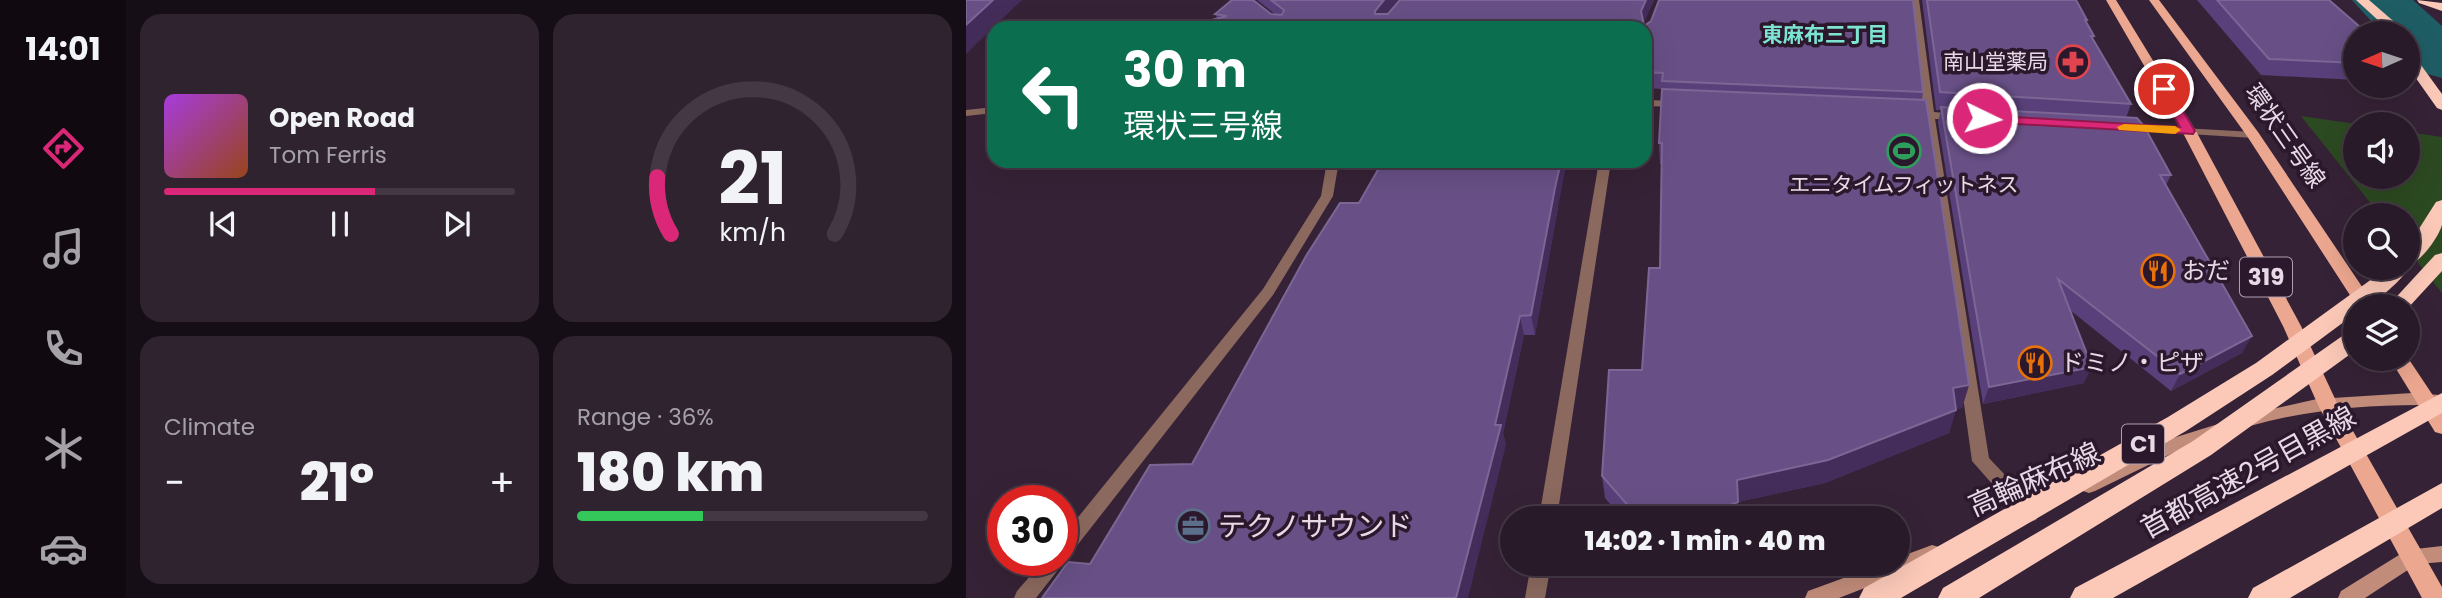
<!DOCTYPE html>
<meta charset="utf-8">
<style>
:root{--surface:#281a28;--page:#302330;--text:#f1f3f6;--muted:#a5a1a8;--line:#443845;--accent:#db2777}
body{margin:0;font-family:Poppins,"Noto Sans JP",sans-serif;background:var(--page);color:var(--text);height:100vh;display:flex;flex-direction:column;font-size:26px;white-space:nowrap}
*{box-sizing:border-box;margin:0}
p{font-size:23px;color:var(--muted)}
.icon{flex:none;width:38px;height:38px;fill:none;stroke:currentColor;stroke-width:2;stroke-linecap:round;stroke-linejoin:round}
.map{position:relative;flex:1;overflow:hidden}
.drawer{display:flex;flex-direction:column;gap:14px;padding:14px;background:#160e16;width:840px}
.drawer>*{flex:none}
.top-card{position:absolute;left:21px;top:21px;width:665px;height:147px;border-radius:21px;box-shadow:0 7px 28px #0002,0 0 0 2px var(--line);background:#0b6e4f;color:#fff;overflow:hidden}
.needle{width:46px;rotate:267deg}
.tools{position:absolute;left:1377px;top:21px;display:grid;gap:14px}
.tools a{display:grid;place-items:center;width:77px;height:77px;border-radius:50%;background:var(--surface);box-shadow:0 7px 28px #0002,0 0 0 2px var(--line);font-size:35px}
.speed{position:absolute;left:21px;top:485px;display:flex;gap:14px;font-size:35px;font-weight:700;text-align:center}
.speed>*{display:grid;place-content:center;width:91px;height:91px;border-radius:50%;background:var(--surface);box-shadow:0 7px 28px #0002,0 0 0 2px var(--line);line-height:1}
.speed .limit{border:10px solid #d22;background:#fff;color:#111}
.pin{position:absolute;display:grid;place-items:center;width:60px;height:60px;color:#fff;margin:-30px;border:4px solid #fff;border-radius:50%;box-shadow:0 2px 7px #0007}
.me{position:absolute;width:77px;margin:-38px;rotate:94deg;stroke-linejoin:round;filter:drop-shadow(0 0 5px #0008)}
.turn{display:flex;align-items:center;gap:24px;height:147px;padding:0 21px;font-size:32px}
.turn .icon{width:91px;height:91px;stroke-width:2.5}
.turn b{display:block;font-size:49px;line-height:60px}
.big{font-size:52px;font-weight:800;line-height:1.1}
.drawer .widget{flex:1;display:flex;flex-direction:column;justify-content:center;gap:10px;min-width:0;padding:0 24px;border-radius:21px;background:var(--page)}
.drawer .dial{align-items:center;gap:0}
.dial svg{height:182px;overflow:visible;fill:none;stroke:var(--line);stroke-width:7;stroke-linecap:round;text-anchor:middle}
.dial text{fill:var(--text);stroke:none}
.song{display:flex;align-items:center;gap:21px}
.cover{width:84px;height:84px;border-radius:10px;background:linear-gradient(135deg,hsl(280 70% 55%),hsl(20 70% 35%))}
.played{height:7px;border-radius:4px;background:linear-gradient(90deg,var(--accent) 60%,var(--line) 60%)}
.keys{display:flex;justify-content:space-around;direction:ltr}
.heat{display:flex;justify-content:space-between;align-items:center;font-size:38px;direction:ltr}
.charge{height:10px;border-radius:5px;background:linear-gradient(90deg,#34c759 36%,var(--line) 0)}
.drawer .tiles{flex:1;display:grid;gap:14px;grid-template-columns:repeat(2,1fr)}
.trip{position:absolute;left:534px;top:506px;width:410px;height:70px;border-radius:35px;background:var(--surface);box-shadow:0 7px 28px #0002,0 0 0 2px var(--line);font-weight:800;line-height:70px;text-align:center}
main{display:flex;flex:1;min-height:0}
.tabs{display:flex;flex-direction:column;width:126px;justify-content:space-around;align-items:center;background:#100a10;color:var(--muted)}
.tabs .icon{width:49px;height:49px}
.tabs .selected{color:var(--accent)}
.tabs b{font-size:32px;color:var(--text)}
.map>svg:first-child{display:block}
.green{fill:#2c4a21}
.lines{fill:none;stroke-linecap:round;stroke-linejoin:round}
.river{fill:#1f5d64;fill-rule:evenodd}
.minor{fill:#8b695e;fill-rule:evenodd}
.tertiary{fill:#8b695e;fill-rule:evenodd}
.secondary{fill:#c28c7a;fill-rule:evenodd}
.primary{fill:#eca790;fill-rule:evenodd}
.motorway{fill:#fcc9b8;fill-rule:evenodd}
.wall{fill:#59407a}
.shaded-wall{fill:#442d5a}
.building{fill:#685086;stroke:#7c6695;stroke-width:2}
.route{fill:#db2777;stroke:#8e194d;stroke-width:2}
.slow{fill:#f59e0b}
.labels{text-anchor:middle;stroke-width:7;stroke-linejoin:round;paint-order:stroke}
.far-neighbourhood-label{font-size:21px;font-weight:bold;fill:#7de4d3;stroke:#2c182c}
.far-poi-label{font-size:21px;fill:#e7d9e6;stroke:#2c182c;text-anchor:end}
.shield{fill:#2c182c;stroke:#af9fae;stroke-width:2}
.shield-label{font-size:23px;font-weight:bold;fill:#e7d9e6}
.street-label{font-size:24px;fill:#e7d9e6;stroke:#2c182c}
.poi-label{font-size:24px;fill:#e7d9e6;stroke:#2c182c;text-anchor:start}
.near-street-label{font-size:28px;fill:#e7d9e6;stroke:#2c182c}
.near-poi-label{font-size:28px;fill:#e7d9e6;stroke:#2c182c;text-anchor:start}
</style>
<main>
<nav class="tabs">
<b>14:01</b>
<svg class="icon selected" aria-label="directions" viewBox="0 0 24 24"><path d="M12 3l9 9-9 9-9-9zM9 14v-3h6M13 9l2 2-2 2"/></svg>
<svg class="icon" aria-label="music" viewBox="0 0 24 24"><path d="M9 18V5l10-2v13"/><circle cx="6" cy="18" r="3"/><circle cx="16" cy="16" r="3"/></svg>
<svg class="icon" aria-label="phone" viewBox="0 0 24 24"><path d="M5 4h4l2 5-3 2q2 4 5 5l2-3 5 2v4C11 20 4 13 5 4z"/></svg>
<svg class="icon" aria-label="climate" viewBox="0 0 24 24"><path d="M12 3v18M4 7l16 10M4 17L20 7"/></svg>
<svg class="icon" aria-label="car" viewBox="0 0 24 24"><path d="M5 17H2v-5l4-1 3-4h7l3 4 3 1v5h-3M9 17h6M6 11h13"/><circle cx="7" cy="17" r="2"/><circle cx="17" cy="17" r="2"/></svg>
</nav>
<section class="drawer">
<div class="tiles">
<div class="widget">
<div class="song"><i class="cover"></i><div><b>Open Road</b><p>Tom Ferris</p></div></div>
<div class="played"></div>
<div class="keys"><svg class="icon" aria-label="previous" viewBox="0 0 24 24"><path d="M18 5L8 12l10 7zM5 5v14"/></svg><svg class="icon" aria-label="pause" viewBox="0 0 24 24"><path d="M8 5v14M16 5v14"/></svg><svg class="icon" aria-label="next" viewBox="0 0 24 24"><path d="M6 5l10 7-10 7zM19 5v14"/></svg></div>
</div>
<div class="widget dial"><svg viewBox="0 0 100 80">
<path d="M14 69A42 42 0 1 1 86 69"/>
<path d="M14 69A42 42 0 0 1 8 44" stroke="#db2777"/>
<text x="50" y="56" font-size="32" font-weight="700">21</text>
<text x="50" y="72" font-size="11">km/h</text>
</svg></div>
<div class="widget"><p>Climate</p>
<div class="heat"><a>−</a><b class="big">21°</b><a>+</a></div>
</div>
<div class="widget"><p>Range · 36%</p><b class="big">180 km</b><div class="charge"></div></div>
</div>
</section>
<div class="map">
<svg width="1476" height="598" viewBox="0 0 1476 598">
<rect width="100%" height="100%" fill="#362236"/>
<path class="green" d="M 1335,116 L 1390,124 L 1390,177 L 1442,177 L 1442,132 L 1476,137 L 1476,293 L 1442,250 L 1442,215 L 1414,215 Z"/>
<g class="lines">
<path class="river" d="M 1386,0 L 1447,0 L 1476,26 L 1476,78 L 1454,72 L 1442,60 L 1442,33 L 1416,33 Z"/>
<g class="minor">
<path d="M 945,0 L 953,0 L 968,112 L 992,114 L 997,117 L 992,120 L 969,119 L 1023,458 L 1070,508 L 1073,514 L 1070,520 L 1064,522 L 1058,520 L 1006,461 L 958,118 L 943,117 L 938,114 L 943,111 L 957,112 Z"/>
<path d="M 679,100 L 713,101 L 718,104 L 713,107 L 679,106 Z"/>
<path d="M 28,107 L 28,113 L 0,116 L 0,110 Z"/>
<path d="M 1163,125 L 1287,132 L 1292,135 L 1287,138 L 1159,130 L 1158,128 Z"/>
<path d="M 633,161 L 645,161 L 591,518 L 573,518 Z"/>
<path d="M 565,564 L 585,564 L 579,598 L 559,598 Z"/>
</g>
<path class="tertiary" d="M 361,161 L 373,161 L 367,196 L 307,295 L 70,598 L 48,598 L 51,591 L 78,560 L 96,560 L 96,537 L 297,289 L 355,196 Z"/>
<g class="secondary">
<path d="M 1446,393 L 1474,395 L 1476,399 L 1474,403 L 1468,405 C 1406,404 1344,409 1284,426 L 1278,424 L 1276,420 L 1278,416 L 1284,414 L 1351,399 Z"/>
<path d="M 1252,424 L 1258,426 L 1260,431 L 1258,436 L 1215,449 L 1129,491 L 1123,493 L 1117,491 L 1114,486 L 1117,481 L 1204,439 Z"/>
<path d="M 966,545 L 973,547 L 975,553 L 973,559 L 873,598 L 839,598 L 842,591 L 916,564 L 931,564 L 931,558 Z"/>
<path d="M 1476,546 L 1476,562 L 1451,564 L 1399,598 L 1372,598 L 1375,591 L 1441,550 Z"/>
</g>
<g class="primary">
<path d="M 1140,0 L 1150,0 L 1230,131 L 1335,326 L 1371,403 L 1476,587 L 1476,598 L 1456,598 L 1352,405 L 1317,326 L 1216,131 Z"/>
<path d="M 1183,0 L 1193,0 L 1292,132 L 1409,306 L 1391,306 L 1281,136 Z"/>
<path d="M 1442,358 L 1476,409 L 1476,434 L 1469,432 L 1424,359 Z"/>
</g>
<g class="motorway">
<path d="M 1390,0 L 1403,0 L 1441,33 L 1426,33 Z"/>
<path d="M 1451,0 L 1476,3 L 1476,11 L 1453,3 Z"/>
<path d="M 1442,53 L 1447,54 L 1476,94 L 1476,110 L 1471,108 L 1442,67 Z"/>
<path d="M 1476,200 C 1476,208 1476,218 1476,225 C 1472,238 1455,262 1442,265 L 1442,246 L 1470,202 Z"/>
<path d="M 1476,253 L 1476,271 L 1442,308 L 1422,306 L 1469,255 Z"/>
<path d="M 1442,266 L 1443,268 C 1433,283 1408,306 1390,306 L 1390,313 L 1306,375 L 1220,431 L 935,598 L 893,598 L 898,588 L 1202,417 L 1290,363 L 1421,268 Z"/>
<path d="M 1390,330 L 1390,350 L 1245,455 L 1013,598 L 972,598 L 977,588 L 1227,441 L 1382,332 Z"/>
<path d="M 1476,393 L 1476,413 L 1147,598 L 1104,598 L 1109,588 Z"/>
<path d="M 1476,483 L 1476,508 L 1324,598 L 1282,598 L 1287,588 Z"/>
</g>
</g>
<g class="wall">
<path d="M 291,0 L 688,0 L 677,23 L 678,26 L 957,92 L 956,100 L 1003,385 L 996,408 L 990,409 L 983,433 L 859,483 L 772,502 L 771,518 L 656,518 L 639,498 L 636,476 L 676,370 L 694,268 L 695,164 L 694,164 L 693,143 L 696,89 L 679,88 L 679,28 L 251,18 L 249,14 L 310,15 Z"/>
<path d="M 956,0 L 1110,0 L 1121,20 L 1120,23 L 1128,36 L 1127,39 L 1165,104 L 1160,118 L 1205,175 L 1200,185 L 1276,353 L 1205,391 L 1104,310 L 1118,383 L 1017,404 L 972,122 L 975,110 L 970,110 Z"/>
<path d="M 1231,0 L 1363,0 L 1390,33 L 1390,80 L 1295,75 Z"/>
<path d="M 393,203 L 592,207 L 569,335 L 558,335 L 537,433 L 540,445 L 124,564 L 226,464 Z"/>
</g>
<g class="shaded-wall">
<path d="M 27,0 L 56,0 L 0,54 L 0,25 Z"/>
<path d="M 418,0 L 436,0 L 413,26 L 409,11 Z"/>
<path d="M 680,0 L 688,0 L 676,27 L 675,11 Z"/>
<path d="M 595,161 L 601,161 L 592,207 L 569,335 L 565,315 L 589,188 Z"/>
<path d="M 554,316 L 558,335 L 537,433 L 540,445 L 502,598 L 490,598 Z"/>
<path d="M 1286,336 L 1276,353 L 1205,391 L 1214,374 Z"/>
<path d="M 1126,367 L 1118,383 L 1017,404 L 1023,387 Z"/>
<path d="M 1003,385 L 996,408 L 980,411 L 987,388 Z"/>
<path d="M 990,410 L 983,433 L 859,483 L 772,502 L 771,518 L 731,518 L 771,480 Z"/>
</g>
<g class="building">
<path d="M 0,0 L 27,0 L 0,25 Z"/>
<path d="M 266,0 L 287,0 L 305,14 L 316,15 L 318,10 L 305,0 L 418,0 L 409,11 L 409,14 L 422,14 L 434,0 L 680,0 L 675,11 L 678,26 L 685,21 L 693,0 L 947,0 L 957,92 L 696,81 L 697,73 L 679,72 L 679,28 L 215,28 L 261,16 L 249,14 Z"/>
<path d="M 961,0 L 1110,0 L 1121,20 L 1119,20 L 1128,36 L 1125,36 L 1165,104 L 974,92 Z"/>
<path d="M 1251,0 L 1363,0 L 1401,33 L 1390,33 L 1390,63 L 1303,59 Z"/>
<path d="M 696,89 L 960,100 L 1003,385 L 987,388 L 990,410 L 862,460 L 771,480 L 772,502 L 731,518 L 673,518 L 636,476 L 643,370 L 676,370 L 683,268 L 694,268 L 696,143 L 693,143 Z"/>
<path d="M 975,107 L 1171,118 L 1178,126 L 1205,175 L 1194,175 L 1286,336 L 1214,374 L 1092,279 L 1126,367 L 1023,387 Z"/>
<path d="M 417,161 L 595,161 L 589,188 L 565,315 L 554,316 L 529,425 L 535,425 L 490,598 L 76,598 L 102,562 L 124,564 L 184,465 L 226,464 L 340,256 L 374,203 L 393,203 Z"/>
</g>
<path class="route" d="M 1194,86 L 1202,86 L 1229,131 L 1227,134 L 1016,122 L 1010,118 L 1016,115 L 1214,127 L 1192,89 Z"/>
<path class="slow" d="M 1158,124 L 1209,126 L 1215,130 L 1209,134 L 1153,130 L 1151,127 Z"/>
<defs>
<symbol id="pharmacy-ring" viewBox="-11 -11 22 22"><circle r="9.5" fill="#2c182c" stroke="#e0444e" stroke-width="1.5"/><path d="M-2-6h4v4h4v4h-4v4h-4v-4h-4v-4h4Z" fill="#e0444e"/></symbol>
<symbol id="stadium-ring" viewBox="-11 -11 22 22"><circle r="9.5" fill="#2c182c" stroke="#2e9e5b" stroke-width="1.5"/><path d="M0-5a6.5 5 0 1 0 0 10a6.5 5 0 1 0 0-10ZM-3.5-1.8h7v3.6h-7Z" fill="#2e9e5b"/></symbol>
<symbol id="restaurant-ring" viewBox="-11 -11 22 22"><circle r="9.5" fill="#2c182c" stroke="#e8710a" stroke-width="1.5"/><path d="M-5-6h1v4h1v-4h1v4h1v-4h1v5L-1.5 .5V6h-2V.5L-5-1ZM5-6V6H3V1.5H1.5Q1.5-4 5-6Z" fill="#e8710a"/></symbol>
<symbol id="office-ring" viewBox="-11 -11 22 22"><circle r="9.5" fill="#2c182c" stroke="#5c6f8a" stroke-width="1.5"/><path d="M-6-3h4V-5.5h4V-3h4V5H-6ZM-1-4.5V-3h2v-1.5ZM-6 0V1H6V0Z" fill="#5c6f8a"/></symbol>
</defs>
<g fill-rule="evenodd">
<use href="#pharmacy-ring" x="1088" y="43" width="38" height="38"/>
<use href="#stadium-ring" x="919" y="132" width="38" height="38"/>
<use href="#restaurant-ring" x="1173" y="252" width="38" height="38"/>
<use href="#restaurant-ring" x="1050" y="344" width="38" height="38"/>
<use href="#office-ring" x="208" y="507" width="38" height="38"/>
</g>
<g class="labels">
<g class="far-neighbourhood-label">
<text x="859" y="42">東麻布三丁目</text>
</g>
<g class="far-poi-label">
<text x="1082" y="69">南山堂薬局</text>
<text x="938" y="192" text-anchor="middle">エニタイムフィットネス</text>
</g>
<g class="shield">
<rect x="1274" y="257.5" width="52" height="39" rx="5"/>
<rect x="1156" y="424.5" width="42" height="39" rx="5"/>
</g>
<g class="shield-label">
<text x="1300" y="285">319</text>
<text x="1177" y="452">C1</text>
</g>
<g class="street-label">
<text transform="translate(1319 136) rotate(55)" y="8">環状三号線</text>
</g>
<g class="poi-label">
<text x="1216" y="279">おだ</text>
<text x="1094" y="371">ドミノ・ピザ</text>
</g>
<g class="near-street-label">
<text transform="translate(1282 472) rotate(-29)" y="10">首都高速2号目黒線</text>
<text transform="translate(1068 479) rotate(-24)" y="10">高輪麻布線</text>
</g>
<g class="near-poi-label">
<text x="252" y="536">テクノサウンド</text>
</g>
</g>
</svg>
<div class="tools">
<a><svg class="needle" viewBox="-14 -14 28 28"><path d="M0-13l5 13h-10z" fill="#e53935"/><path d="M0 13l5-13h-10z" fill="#a5a1a8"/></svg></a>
<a><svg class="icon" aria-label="sound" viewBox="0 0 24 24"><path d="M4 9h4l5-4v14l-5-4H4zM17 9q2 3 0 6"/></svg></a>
<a><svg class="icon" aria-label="search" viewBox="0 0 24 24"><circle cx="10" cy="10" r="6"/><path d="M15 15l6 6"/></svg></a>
<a><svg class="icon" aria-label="layers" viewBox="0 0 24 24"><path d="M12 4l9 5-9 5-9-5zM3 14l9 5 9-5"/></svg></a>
</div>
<div class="speed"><div class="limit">30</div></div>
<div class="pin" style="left:1198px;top:89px;background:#d93025"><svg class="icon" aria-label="arrive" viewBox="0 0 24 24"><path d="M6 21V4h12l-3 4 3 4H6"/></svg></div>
<svg class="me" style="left:1016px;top:118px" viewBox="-20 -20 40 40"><circle r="17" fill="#db2777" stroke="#fff" stroke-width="3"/><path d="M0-11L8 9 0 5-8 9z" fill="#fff"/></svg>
<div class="trip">14:02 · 1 min · 40 m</div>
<div class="top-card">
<div class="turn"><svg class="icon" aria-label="left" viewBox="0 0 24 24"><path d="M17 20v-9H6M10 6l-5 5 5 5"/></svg><div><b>30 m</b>環状三号線</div></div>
</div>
</div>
</main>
